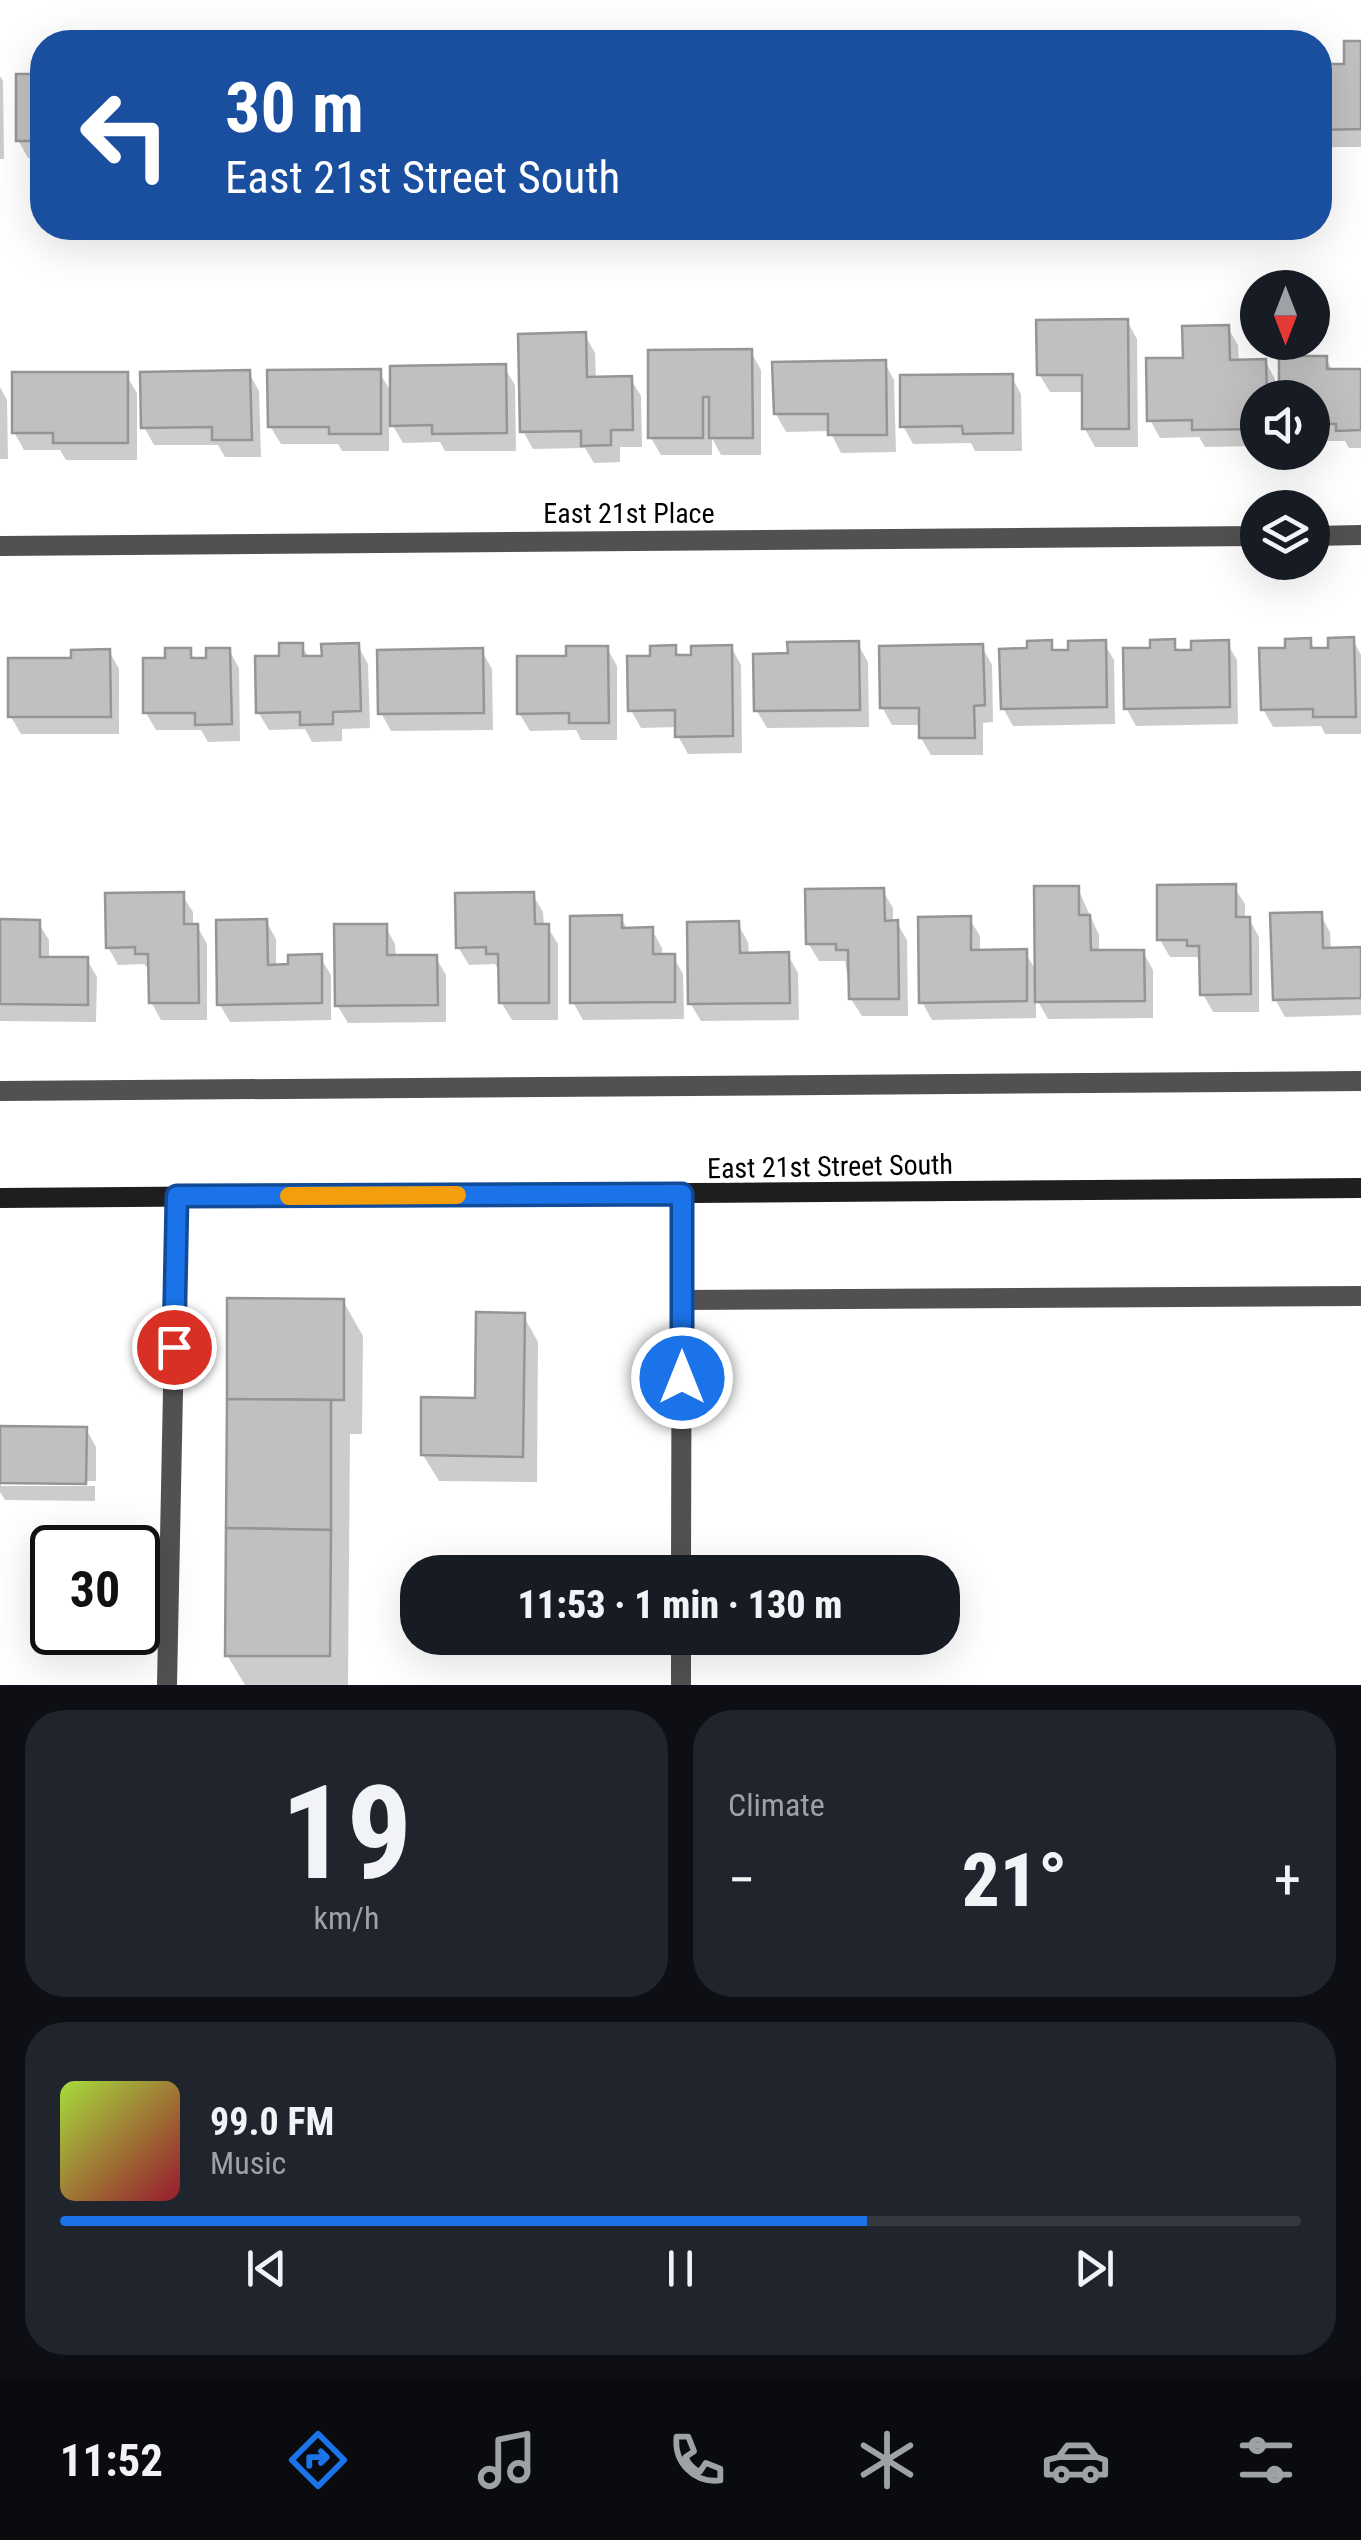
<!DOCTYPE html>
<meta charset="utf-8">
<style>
:root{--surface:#171b24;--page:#20242c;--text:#f1f3f6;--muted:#9ea1a6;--line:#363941;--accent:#1a73e8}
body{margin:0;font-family:"Roboto Condensed",sans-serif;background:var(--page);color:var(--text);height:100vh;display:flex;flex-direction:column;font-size:38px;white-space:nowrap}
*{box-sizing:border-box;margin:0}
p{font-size:32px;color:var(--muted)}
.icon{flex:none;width:55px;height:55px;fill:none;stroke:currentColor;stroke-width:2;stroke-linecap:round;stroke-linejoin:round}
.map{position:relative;height:1685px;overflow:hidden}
.details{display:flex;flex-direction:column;gap:25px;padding:25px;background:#0d0f14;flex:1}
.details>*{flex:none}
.guide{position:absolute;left:30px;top:30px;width:1302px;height:210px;border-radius:40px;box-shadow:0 10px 40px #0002;background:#1a4fa0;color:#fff;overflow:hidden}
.needle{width:65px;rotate:180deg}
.buttons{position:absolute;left:1240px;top:270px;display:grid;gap:20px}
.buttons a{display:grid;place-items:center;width:90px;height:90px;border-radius:50%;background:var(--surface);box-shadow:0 10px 40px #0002;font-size:50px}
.speed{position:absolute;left:30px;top:1525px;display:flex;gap:20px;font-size:50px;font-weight:700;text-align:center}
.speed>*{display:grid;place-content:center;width:130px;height:130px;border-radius:50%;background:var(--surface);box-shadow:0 10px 40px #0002;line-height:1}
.speed .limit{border:5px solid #111;border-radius:15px;background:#fff;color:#111}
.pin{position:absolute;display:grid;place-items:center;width:85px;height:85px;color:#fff;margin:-42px;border:5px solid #fff;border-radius:50%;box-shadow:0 2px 10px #0007}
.me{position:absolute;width:110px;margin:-55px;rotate:0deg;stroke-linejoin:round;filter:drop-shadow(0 0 8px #0008)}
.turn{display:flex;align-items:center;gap:35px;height:210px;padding:0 30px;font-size:45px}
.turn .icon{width:130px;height:130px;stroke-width:2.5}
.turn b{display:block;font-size:70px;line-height:85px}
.big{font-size:75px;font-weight:800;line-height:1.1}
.details .tile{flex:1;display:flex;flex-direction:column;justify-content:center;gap:15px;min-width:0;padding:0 35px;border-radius:40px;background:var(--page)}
.details .dial{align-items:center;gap:0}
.dial b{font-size:130px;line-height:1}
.song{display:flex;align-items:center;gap:30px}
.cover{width:120px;height:120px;border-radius:15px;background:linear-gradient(135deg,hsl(80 70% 55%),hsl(350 70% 35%))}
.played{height:10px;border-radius:5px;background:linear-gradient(90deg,var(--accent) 65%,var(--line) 65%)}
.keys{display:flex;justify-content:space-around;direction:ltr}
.heat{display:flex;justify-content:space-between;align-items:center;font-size:55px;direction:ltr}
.details .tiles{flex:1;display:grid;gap:25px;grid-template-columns:1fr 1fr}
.tile:last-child{grid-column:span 2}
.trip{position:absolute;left:400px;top:1555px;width:560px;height:100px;border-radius:40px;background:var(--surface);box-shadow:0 10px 40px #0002;font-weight:800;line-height:100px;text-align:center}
.tabs{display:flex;height:160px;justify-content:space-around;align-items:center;background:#090b0e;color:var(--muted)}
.tabs .icon{width:70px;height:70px}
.tabs .selected{color:var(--accent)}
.tabs b{font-size:45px;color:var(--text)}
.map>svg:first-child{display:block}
.shadow{fill:#0003}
.building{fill:#c0c0c0;stroke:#959595;stroke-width:2.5}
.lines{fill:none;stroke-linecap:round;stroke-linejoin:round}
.lane{stroke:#515151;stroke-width:20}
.street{stroke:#515151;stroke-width:20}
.secondary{stroke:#1e1e1e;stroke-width:20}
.route-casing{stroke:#114b97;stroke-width:25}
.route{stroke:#1a73e8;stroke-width:18}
.slow{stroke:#f59e0b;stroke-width:18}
.labels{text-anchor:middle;stroke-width:9;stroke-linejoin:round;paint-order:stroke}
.street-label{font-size:28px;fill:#000;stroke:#fff}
</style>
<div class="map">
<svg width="1361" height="1685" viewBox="0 0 1361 1685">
<rect width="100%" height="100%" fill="#fff"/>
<g class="shadow">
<path d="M 1361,44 L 1361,147 L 1320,147 L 1320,66 L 1347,66 Z"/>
<path d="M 40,69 L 42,69 L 42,158 L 28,158 L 18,140 Z"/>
<path d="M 0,76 L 3,81 L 4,159 L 0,159 Z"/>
<path d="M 1127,321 L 1137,339 L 1138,447 L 1095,447 L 1085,429 L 1085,392 L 1050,392 L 1039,374 Z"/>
<path d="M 1228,328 L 1238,345 L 1239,362 L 1265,361 L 1275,379 L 1275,398 L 1258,398 L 1258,446 L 1205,447 L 1199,437 L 1160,438 L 1150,420 Z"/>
<path d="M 585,335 L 595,353 L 596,379 L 630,378 L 641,396 L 642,447 L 620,447 L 620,462 L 594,463 L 585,448 L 533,449 L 523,431 Z"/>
<path d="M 751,352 L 761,370 L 761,455 L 721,455 L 712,438 L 712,455 L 661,455 L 651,438 Z"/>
<path d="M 1326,358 L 1333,372 L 1361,371 L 1361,448 L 1349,448 L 1345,441 L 1312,441 L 1312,398 Z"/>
<path d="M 884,362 L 894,380 L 896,452 L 841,453 L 830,431 L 786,432 L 776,414 Z"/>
<path d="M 504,367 L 515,385 L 516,451 L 445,451 L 440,442 L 403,443 L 389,419 L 389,451 L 342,451 L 338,444 L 281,444 L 270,426 L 379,372 L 393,395 Z"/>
<path d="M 249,373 L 259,391 L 261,457 L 225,457 L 218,445 L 154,445 L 144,427 Z"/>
<path d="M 126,375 L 137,393 L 137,460 L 66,460 L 60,450 L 24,450 L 14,432 Z"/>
<path d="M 1011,376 L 1021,394 L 1022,451 L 975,451 L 971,443 L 913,444 L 903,426 Z"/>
<path d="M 0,387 L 7,400 L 8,459 L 0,459 Z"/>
<path d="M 1353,640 L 1361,655 L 1361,734 L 1325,734 L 1321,726 L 1273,727 L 1263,709 L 1288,651 L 1310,641 L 1316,651 L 1331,651 Z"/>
<path d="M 1173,642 L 1179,652 L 1194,652 L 1227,643 L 1237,660 L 1238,724 L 1136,726 L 1126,708 L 1153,650 Z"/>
<path d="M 1050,643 L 1056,653 L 1071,653 L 1104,643 L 1114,660 L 1115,724 L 1013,726 L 1003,708 L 1029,651 Z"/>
<path d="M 858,644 L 868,662 L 869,727 L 767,728 L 757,711 L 790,655 Z"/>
<path d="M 302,646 L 309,658 L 324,658 L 358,646 L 368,664 L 370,728 L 342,729 L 342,741 L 312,742 L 305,729 L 269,730 L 258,712 L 282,658 Z"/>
<path d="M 674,647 L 680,658 L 731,647 L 741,665 L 742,753 L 688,754 L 678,736 L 677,727 L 641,728 L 631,710 Z"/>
<path d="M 982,647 L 992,665 L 993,722 L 983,723 L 983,755 L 931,755 L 921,738 L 921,725 L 892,725 L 882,707 Z"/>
<path d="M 607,648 L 617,666 L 617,740 L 581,740 L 576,730 L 530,731 L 519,713 L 568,658 Z"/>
<path d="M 189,650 L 195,660 L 209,660 L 229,650 L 239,668 L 240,741 L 208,742 L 201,730 L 156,730 L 146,713 L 168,660 Z"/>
<path d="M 109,651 L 119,669 L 119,734 L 21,734 L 11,717 Z"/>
<path d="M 482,651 L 492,669 L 493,730 L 391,731 L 381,713 Z"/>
<path d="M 1234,887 L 1245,904 L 1245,919 L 1249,919 L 1259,937 L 1259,1012 L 1213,1012 L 1203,994 L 1200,963 L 1197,957 L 1170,957 L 1160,940 Z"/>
<path d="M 1078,889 L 1099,935 L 1099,953 L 1143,952 L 1153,970 L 1153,1018 L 1048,1019 L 1036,998 L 1036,1018 L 932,1020 L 922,1002 L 969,918 L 980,936 L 980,952 L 1025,952 L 1037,972 Z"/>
<path d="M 883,891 L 893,908 L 893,923 L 897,923 L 907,940 L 908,1016 L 862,1016 L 851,999 L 845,961 L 819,961 L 808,943 Z"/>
<path d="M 182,895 L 193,912 L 193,926 L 197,926 L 207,944 L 207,1020 L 161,1020 L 151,1002 L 151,971 L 144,964 L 118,965 L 108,947 Z"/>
<path d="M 533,895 L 543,912 L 544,926 L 547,926 L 558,944 L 558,1020 L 512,1020 L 501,1002 L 499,971 L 495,964 L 469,965 L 458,947 Z"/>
<path d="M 1320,914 L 1330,932 L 1331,950 L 1361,949 L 1361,1015 L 1285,1017 L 1275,999 Z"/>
<path d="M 621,918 L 628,930 L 652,930 L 662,948 L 662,957 L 673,956 L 683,974 L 684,1019 L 583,1020 L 573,1002 Z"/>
<path d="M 266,921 L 276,939 L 276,967 L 320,957 L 331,975 L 331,1020 L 230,1022 L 220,1005 Z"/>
<path d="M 0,922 L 38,922 L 49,940 L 49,959 L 87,960 L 97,977 L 96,1022 L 0,1021 Z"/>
<path d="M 738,924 L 748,942 L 749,956 L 788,955 L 798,973 L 799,1020 L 701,1021 L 690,1003 Z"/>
<path d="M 385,926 L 395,944 L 396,958 L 436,958 L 446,975 L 446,1022 L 348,1023 L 337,1005 Z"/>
<path d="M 230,1301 L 343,1301 L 363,1336 L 362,1434 L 350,1434 L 348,1685 L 245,1685 L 227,1655 Z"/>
<path d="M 523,1315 L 538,1342 L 537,1482 L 439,1481 L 423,1455 L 478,1400 Z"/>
<path d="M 0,1429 L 86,1429 L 96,1447 L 96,1481 L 1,1481 L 1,1486 L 95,1486 L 95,1501 L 5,1500 L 0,1492 Z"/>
</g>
<g class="building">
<path d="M 1344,41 L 1361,41 L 1361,129 L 1320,130 L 1320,64 L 1344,64 Z"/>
<path d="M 37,67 L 42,67 L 42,141 L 16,141 L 16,74 L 37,74 Z"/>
<path d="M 1128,319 L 1129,429 L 1082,429 L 1082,375 L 1037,375 L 1036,320 Z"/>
<path d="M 1229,325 L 1230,360 L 1266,359 L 1267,398 L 1258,398 L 1258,429 L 1192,430 L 1192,420 L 1147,421 L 1146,358 L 1183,358 L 1182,326 Z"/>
<path d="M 586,332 L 587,377 L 632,376 L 633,430 L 611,430 L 611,445 L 581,446 L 581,431 L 520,432 L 518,334 Z"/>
<path d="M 752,349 L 753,438 L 709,438 L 709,397 L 703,397 L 703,438 L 648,438 L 648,350 Z"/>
<path d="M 1279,356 L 1327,356 L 1327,369 L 1361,369 L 1361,430 L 1336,431 L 1336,424 L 1312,424 L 1312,398 L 1279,398 Z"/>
<path d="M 886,360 L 887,435 L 828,435 L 828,414 L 774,414 L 772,362 Z"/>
<path d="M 506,364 L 507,433 L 432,434 L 432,425 L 390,426 L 390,366 Z"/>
<path d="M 381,369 L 381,434 L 329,434 L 329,427 L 268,427 L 267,370 Z"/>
<path d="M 250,370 L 252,440 L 212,440 L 212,427 L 141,428 L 140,372 Z"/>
<path d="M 12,372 L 128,372 L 128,443 L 53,443 L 53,433 L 12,433 Z"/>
<path d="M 1013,374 L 1013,433 L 963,434 L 962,426 L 900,427 L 900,375 Z"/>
<path d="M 1354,637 L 1356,717 L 1313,717 L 1313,709 L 1261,710 L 1259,648 L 1285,648 L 1285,639 L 1311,638 L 1311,648 L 1328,648 L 1328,638 Z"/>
<path d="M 1175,639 L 1175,650 L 1191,650 L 1191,641 L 1229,640 L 1230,707 L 1124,709 L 1123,648 L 1150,648 L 1150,640 Z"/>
<path d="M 1052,640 L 1052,650 L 1068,650 L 1068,641 L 1106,640 L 1107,707 L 1001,709 L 999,649 L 1027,648 L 1027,641 Z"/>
<path d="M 859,641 L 860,710 L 754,711 L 753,654 L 788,653 L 787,642 Z"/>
<path d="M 279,643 L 303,643 L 303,656 L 322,656 L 321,644 L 359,643 L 361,711 L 333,712 L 333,724 L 300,725 L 300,712 L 256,713 L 255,656 L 279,656 Z"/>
<path d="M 983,644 L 985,705 L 974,706 L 975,738 L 919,738 L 919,708 L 880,708 L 879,646 Z"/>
<path d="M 676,645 L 676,655 L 691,655 L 691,646 L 732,645 L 733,736 L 675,737 L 675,710 L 628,711 L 627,656 L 650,656 L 650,646 Z"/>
<path d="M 566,646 L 608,646 L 609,723 L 569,723 L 569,713 L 517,714 L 517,656 L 566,656 Z"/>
<path d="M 165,648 L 191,648 L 191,658 L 206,658 L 206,648 L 230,648 L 232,724 L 195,725 L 195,713 L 143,713 L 143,658 L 165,658 Z"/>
<path d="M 483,648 L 484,713 L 378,714 L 377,650 Z"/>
<path d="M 110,649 L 111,717 L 8,717 L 8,658 L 71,658 L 71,650 Z"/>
<path d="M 1236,884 L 1236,917 L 1250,917 L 1251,994 L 1200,995 L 1199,946 L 1187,946 L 1187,940 L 1157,940 L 1157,885 Z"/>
<path d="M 1034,886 L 1079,886 L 1079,915 L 1090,915 L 1091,950 L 1144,950 L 1145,1001 L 1035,1002 Z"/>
<path d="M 884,888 L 885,921 L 898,920 L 899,999 L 849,999 L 848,950 L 836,950 L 836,944 L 806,944 L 805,889 Z"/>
<path d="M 184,892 L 184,924 L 198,924 L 199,1003 L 149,1003 L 148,954 L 135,954 L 135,947 L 106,948 L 105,893 Z"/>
<path d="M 534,892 L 535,924 L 549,924 L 549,1003 L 499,1003 L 498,954 L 486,954 L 486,947 L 456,948 L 455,893 Z"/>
<path d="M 1322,912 L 1323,948 L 1361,947 L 1361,998 L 1273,1000 L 1270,913 Z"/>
<path d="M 622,915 L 622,928 L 653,927 L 653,954 L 675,954 L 675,1002 L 570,1003 L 570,916 Z"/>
<path d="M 971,916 L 971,950 L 1027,949 L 1027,1001 L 919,1003 L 918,917 Z"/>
<path d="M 0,919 L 40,920 L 40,957 L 88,957 L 88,1005 L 0,1004 Z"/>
<path d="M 267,919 L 268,965 L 288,964 L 288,955 L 322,954 L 322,1003 L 217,1005 L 216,920 Z"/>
<path d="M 739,921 L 740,953 L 789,952 L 790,1003 L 688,1004 L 687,922 Z"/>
<path d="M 334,924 L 387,924 L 387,955 L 437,955 L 438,1005 L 335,1006 Z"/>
<path d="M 227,1298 L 344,1299 L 344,1400 L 227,1399 Z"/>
<path d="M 476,1312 L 525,1313 L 523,1457 L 421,1455 L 421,1397 L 475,1398 Z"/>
<path d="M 227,1399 L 331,1400 L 331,1530 L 226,1528 Z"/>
<path d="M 0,1426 L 87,1427 L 86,1484 L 0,1483 Z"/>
<path d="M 226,1528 L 331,1530 L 330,1656 L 225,1656 Z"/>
</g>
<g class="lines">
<path class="lane" d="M 167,1685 L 177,1196"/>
<g class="street">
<path d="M 1312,536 L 1361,535"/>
<path d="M 0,546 L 1258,536"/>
<path d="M 0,1091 L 1361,1081"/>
<path d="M 682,1300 L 1361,1296"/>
<path d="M 681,1572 L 682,1194"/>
<path d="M 681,1685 L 681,1638"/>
</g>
<path class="secondary" d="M 0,1198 L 1361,1188"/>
</g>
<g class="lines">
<defs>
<path id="route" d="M 174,1347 L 177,1196 L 682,1194 L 682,1378"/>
</defs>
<use href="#route" class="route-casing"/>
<use href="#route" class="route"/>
<path class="slow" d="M 289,1196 L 457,1195"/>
</g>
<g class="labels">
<g class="street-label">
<text x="629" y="523">East 21st Place</text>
<text transform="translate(830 1166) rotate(-1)" y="10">East 21st Street South</text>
</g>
</g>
</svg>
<div class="buttons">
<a><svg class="needle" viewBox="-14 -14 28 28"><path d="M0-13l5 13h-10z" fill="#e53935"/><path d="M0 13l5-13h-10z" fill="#9ea1a6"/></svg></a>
<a><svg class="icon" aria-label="sound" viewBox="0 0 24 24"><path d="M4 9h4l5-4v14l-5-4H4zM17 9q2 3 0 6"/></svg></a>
<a><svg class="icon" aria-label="layers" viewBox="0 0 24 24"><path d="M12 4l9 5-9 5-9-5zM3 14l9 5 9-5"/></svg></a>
</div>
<div class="speed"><div class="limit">30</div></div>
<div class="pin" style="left:174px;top:1347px;background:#d93025"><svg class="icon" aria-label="arrive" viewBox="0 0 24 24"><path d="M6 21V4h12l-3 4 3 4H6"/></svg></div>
<svg class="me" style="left:682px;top:1378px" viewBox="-20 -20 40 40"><circle r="17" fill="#1a73e8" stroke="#fff" stroke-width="3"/><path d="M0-11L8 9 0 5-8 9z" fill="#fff"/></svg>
<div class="trip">11:53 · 1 min · 130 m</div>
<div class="guide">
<div class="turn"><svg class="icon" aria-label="left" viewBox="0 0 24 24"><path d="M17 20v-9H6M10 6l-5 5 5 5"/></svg><div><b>30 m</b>East 21st Street South</div></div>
</div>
</div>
<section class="details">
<div class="tiles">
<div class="tile dial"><b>19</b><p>km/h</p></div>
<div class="tile"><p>Climate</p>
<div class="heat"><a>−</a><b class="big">21°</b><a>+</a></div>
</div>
<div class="tile">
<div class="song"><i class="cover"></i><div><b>99.0 FM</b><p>Music</p></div></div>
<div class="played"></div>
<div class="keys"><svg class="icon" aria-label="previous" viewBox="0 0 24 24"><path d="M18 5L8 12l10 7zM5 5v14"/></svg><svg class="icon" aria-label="pause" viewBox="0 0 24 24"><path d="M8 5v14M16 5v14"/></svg><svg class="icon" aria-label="next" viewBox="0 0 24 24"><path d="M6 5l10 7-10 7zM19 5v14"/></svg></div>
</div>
</div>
</section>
<nav class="tabs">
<b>11:52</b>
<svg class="icon selected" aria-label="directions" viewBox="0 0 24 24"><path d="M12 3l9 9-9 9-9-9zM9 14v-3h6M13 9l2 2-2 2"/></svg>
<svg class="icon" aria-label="music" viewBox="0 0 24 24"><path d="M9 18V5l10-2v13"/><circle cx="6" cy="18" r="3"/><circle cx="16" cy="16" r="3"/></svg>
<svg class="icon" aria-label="phone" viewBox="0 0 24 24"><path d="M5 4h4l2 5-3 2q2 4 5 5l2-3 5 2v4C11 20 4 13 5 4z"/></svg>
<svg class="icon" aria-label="climate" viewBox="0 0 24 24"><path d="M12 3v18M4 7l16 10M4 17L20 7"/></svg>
<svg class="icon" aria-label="car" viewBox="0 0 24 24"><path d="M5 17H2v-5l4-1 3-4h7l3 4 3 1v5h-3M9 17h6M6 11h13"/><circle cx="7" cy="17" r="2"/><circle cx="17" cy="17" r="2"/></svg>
<svg class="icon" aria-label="filters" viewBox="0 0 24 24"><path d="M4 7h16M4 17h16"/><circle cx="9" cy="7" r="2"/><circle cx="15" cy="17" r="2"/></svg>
</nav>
